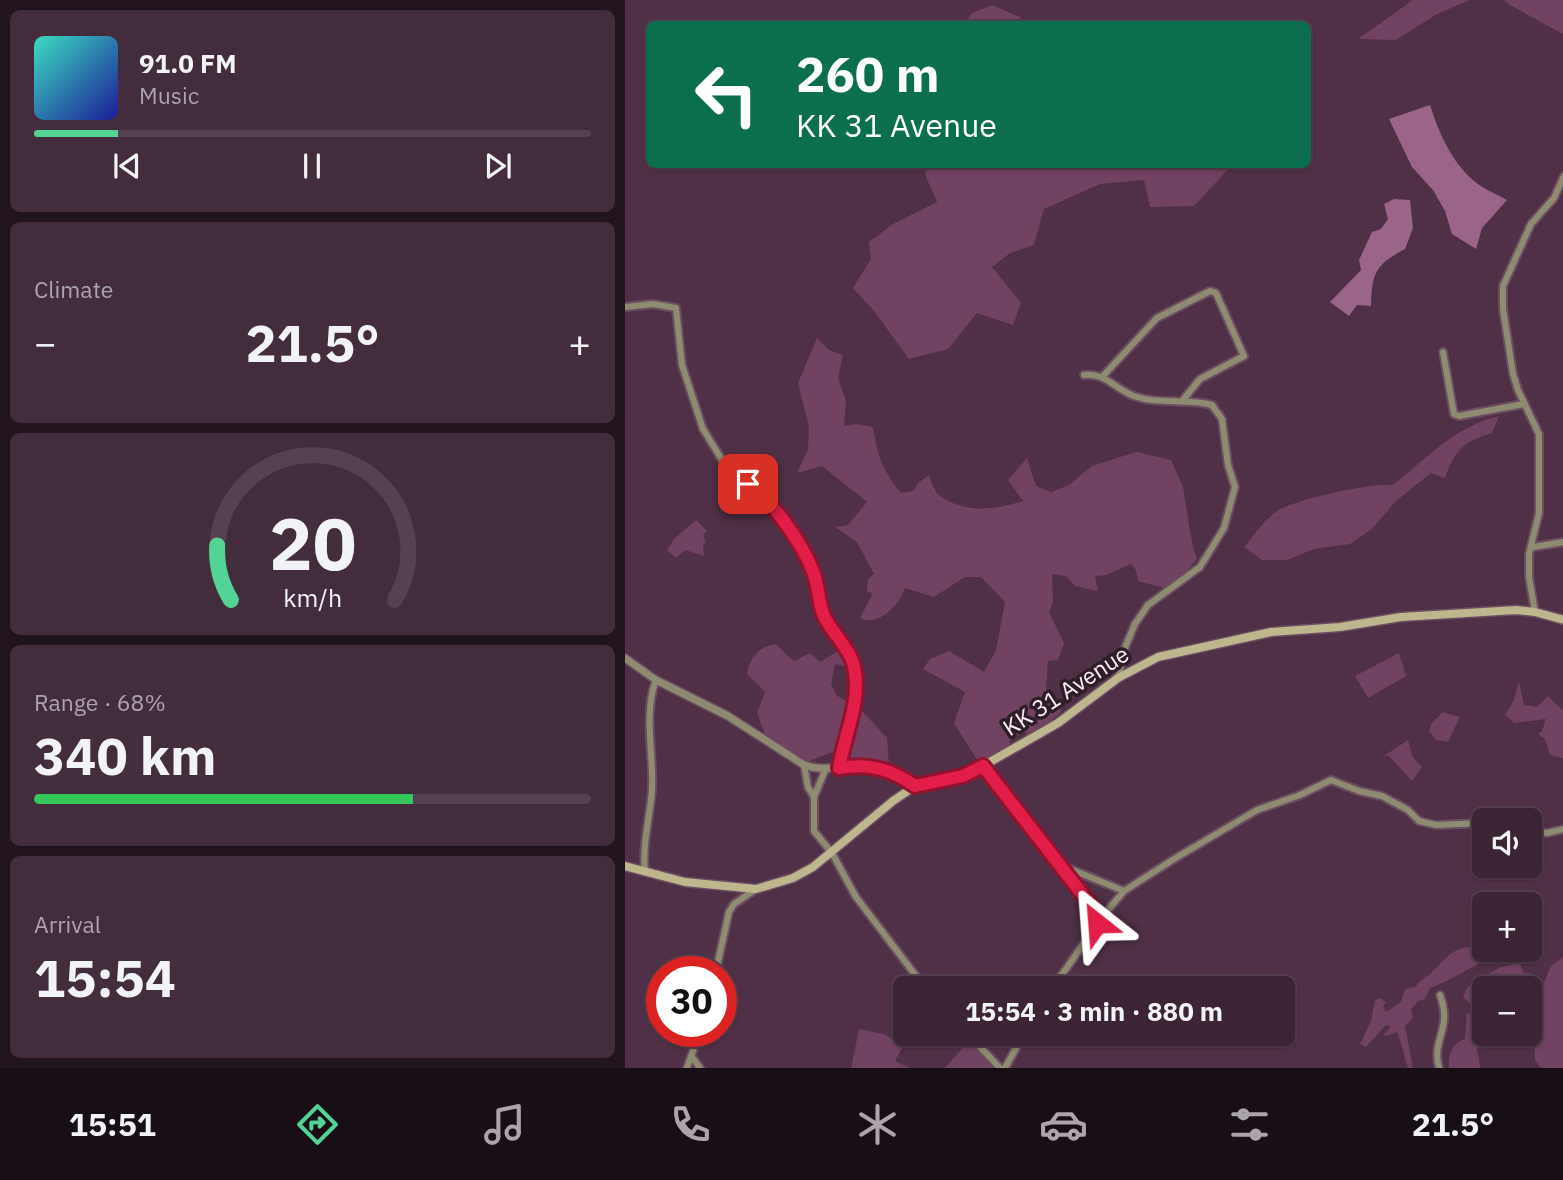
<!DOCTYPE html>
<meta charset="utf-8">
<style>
:root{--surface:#3c2434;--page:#432c3c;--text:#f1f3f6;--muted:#aca4ac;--line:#55414f;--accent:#53d396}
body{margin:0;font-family:"IBM Plex Sans",sans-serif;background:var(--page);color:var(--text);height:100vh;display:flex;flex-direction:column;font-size:26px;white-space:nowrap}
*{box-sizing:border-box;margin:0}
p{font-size:23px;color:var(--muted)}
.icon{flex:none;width:38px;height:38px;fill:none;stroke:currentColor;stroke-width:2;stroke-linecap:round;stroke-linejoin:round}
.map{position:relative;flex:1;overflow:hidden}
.drawer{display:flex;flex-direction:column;gap:10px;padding:10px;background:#21141d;width:625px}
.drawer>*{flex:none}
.top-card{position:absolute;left:21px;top:21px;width:665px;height:147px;border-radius:10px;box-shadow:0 2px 5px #0004,0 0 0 2px var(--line);background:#0b6e4f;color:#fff;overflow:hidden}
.buttons{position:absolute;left:847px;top:808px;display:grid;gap:14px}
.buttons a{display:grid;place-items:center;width:70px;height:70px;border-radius:10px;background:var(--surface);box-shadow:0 2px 5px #0004,0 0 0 2px var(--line);font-size:35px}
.speed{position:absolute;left:21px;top:956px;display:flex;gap:14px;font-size:35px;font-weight:700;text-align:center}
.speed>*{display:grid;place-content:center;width:91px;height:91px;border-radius:50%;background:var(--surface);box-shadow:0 2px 5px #0004,0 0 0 2px var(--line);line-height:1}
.speed .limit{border:10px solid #d22;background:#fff;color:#111}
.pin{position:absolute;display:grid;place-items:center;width:60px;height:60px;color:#fff;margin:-30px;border-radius:14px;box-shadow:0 4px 10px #0006}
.me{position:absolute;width:77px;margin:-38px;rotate:332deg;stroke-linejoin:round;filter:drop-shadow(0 0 5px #0008)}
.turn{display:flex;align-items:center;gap:24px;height:147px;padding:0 35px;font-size:32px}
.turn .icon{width:91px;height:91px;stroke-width:2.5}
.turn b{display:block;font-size:49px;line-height:60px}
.big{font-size:52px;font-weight:800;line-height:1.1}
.drawer .widget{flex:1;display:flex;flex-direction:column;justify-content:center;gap:10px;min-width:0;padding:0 24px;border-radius:10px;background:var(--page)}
.drawer .dial{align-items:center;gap:0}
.dial svg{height:182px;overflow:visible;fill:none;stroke:var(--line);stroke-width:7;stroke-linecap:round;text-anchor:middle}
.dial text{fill:var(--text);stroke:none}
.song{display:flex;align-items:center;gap:21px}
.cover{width:84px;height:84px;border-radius:10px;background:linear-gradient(135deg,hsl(170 70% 55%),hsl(240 70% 35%))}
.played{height:7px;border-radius:4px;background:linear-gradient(90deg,var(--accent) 15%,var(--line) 15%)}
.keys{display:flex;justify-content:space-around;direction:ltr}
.heat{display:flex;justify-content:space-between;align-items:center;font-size:38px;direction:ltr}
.charge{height:10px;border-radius:5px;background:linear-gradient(90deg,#34c759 68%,var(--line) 0)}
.trip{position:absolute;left:268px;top:976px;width:402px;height:70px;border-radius:10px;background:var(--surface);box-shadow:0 2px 5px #0004,0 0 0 2px var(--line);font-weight:800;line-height:70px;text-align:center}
.dock{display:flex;height:112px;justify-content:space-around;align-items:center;background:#180e15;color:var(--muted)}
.dock .icon{width:49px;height:49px}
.dock .on{color:var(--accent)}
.dock b{font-size:32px;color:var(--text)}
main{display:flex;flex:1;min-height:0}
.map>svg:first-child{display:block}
.green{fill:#714262}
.forest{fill:#9a6589}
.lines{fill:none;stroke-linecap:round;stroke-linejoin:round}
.minor-casing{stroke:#6c4e63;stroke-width:10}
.tertiary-casing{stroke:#6c4e63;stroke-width:10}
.secondary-casing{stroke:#6c4e63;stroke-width:11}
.minor{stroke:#8f8b70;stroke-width:6}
.tertiary{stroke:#8f8b70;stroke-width:7}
.secondary{stroke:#beb68c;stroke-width:8}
.route-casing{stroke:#92132f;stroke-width:18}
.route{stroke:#e11d48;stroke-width:12}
.labels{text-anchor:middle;stroke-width:7;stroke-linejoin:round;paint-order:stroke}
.street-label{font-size:23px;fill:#ffeef9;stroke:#2d1e28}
</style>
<main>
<section class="drawer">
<div class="widget">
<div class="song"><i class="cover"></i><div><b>91.0 FM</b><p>Music</p></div></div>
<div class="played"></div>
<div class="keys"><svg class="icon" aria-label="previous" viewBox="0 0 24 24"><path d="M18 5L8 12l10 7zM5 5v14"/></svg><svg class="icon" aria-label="pause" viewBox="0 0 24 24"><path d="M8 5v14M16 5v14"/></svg><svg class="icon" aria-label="next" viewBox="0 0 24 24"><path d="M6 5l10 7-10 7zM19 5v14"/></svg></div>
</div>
<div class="widget"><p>Climate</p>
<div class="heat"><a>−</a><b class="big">21.5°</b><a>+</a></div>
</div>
<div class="widget dial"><svg viewBox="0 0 100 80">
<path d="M14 69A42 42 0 1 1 86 69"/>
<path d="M14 69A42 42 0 0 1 8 45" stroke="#53d396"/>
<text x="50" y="56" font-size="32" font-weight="700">20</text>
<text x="50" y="72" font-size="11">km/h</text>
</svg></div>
<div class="widget"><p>Range · 68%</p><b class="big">340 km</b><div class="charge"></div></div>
<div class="widget"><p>Arrival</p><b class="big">15:54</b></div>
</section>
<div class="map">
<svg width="939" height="1068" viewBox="0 0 939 1068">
<rect width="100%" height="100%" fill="#503046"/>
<g class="green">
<path d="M 788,0 L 845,0 L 812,14 L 771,40 L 733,39 Z"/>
<path d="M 879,0 L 938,0 L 938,34 L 885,5 Z"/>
<path d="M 367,5 L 395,17 L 394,24 L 339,24 L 347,13 Z"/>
<path d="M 300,165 L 300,164 L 607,165 L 569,206 L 525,207 L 519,180 L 475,184 L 419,209 L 409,245 L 385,253 L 367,267 L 396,303 L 388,325 L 352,313 L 323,349 L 284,359 L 249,311 L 228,288 L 246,259 L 244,242 L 268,224 L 312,202 L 301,177 Z"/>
<path d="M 192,338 L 204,350 L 218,355 L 213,378 L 221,401 L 219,426 L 231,424 L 248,427 C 252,455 258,471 276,493 L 288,491 L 293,483 L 304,475 C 306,481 309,490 313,494 C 337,514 371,510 398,501 L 383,480 L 402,458 L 411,486 L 426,492 L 444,485 L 467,466 L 495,457 L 512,452 L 546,460 L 558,487 L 567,543 L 572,559 L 556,577 L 539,588 L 513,581 L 511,570 L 506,564 L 481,575 L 470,576 L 473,591 L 450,586 L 441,576 L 427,574 L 428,602 L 424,612 L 439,643 L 433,660 L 423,661 L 421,688 L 437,711 L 404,740 L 400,731 L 384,741 L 385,744 L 354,763 L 329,723 L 340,692 L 298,669 L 305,659 L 324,651 L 359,672 L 371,650 L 380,602 L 356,577 L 340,577 L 309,597 L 280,588 C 275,604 253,628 235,618 L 248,593 L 242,592 L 243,579 L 249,574 L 232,542 L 210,527 L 223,525 L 242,502 L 197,466 L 172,473 L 183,449 L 184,427 L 173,383 Z"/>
<path d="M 874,416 L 867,433 C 838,442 830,450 820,478 L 806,473 L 771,501 L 747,529 L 725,544 L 689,549 L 662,560 L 637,560 L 619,547 C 629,536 640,519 652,511 C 671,499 748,482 768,485 C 802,458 830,426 874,416 Z"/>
<path d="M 71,520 L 82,531 L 78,535 L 81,542 L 78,546 L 79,556 L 60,550 L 51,558 L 42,550 L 49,539 Z"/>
<path d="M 150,644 L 169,661 L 185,653 L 195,662 L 216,649 L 225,667 L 210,664 L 206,684 L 211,695 L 227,704 L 215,749 L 182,762 L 140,734 L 132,713 L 140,692 L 122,674 C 125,658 133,647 150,644 Z"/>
<path d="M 774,653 L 781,676 L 743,698 L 730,676 Z"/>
<path d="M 894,681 L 899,705 L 912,707 L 923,696 L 938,711 L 938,758 L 925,755 L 920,739 L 913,734 L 917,731 L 921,719 L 889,723 L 880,715 L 889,700 Z"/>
<path d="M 229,711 L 238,712 L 262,738 L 264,765 L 240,762 L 216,764 Z"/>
<path d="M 818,712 L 835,717 L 823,742 L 811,740 L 804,731 L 806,724 Z"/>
<path d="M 783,740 L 787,756 L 797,767 L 787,781 L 764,756 L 759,756 Z"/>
<path d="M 859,944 L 859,950 L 904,950 L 877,959 L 873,954 C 849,965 829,979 805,988 L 799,1000 L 793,1001 L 786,1009 L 788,1018 L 780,1026 L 788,1068 L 783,1068 C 779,1055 777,1045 772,1032 L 760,1036 L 759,1034 L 765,1028 L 764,1025 L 760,1026 L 741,1047 L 735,1044 L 746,1021 L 750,1000 L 755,998 L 761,1002 L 758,1007 L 761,1012 L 776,1002 L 780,989 L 790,987 C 797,978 804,976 811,968 C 820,959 824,952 838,948 C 846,946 852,949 859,944 Z"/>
<path d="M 938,957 L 938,1068 L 916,1068 L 910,1060 L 908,1009 L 926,966 Z"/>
<path d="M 895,963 L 899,973 L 905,973 L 907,978 L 901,980 L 905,987 L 906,1002 L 905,989 L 859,989 L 859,1034 L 884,1034 L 880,1044 L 860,1044 L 852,1048 L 855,1068 L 824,1068 C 823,1055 827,1043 840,1039 L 842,1013 L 849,1016 L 852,1010 L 838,997 L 842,988 L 851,980 L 876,967 Z"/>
<path d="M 234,1029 L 258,1034 L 279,1044 L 270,1061 L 285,1068 L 226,1068 Z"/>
<path d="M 343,1042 L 370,1068 L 320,1068 Z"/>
</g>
<g class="forest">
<path d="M 805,105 C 814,133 826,161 849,181 C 858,189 872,194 882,200 L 857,228 L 851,249 L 827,234 L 820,211 L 808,190 L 787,167 L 764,119 Z"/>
<path d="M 769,199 L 785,200 L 788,228 L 780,249 C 750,265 747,273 746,306 L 732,305 L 724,316 L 705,302 L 736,270 L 734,260 L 747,232 L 756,229 L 763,219 L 759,204 Z"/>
</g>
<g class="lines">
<defs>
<g id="minor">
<path d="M 0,307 L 28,304 L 51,308 L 57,365 L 78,429 L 99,463 L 145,503 L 177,550 L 190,576 L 199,615 L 228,665 L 229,699 L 214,768"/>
<path d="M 818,352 L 829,414 L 834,416 L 899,404"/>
<path d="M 459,375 C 480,372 490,389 509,396 C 534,405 561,398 587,405 L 597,419 L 603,465 L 610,487 L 599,528 L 575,567 L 523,605 L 510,624 L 501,645 L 493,678"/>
<path d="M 478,376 L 532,318 L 585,291 L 591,293 L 619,356 L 575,379 L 558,400"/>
<path d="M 908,547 L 939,542"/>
<path d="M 910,612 L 904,577 L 904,554 L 914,513 L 914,434 L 893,390 L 888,374 L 878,309 L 878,286 L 906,224 L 929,198 L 939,176"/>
<path d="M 179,765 L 183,787 L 189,797"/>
<path d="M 358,766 L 436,865 L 472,917 C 472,930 436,974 427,989"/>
<path d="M 201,768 L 189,797 L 189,831 L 207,853 L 231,897 L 301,989"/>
<path d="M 865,821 L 885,821"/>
<path d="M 905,831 L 922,833 L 939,829"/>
<path d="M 438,866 L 499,891"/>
<path d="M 20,872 C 17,844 25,817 27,790 C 29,754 18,715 31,680"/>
<path d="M 472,923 L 499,891 L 549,859 L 632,810 L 675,795 L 706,780 L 734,791 L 757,796 L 783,810 L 794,821 L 811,825 L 859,823"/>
<path d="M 91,971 L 104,912 L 109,904 L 131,889"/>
<path d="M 343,1034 L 375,1068"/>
<path d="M 67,1057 L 75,1068"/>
<path d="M 62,1068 L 75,1031"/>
<path d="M 380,1068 L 399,1034"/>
<path d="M 814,1068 C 806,1038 828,1030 815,995"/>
</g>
<path id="tertiary" d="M 0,658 L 31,680 L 103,716 L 179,765 C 195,771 212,767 229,766 C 252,764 271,773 290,786"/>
<path id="secondary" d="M 0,866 L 60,882 L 131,889 L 168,878 L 188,867 L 268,801 L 290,786 L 338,776 L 358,766 L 433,723 L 493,678 L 533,657 L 646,632 L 715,627 L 776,617 L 891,610 L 910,612 L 939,620"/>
</defs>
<use href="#minor" class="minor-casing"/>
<use href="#tertiary" class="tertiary-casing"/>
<use href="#secondary" class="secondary-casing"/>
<use href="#minor" class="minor"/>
<use href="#tertiary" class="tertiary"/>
<use href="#secondary" class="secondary"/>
</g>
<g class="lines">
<defs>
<path id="route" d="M 123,484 C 149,503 178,544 189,574 C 194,588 193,603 199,616 C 208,635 228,651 230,672 C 235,704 219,737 214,768 C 244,763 266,769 290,786 L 338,776 L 358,766 L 468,908 L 472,923"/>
</defs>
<use href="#route" class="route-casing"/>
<use href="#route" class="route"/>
</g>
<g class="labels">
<g class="street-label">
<text transform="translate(441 691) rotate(-33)" y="8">KK 31 Avenue</text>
</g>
</g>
</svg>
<div class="buttons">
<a><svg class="icon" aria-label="sound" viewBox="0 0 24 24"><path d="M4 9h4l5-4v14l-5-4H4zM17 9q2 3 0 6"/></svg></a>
<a>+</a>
<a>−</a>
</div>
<div class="speed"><div class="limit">30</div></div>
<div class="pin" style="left:123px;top:484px;background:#d93025"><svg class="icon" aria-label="arrive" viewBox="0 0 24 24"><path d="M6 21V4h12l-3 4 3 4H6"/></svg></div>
<svg class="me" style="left:472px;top:923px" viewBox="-20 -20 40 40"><path d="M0-17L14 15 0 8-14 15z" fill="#e11d48" stroke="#fff" stroke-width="4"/></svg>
<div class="trip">15:54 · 3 min · 880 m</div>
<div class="top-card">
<div class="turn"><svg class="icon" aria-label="left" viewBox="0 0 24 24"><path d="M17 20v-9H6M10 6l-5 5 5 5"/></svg><div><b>260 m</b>KK 31 Avenue</div></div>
</div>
</div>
</main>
<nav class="dock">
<b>15:51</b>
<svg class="icon on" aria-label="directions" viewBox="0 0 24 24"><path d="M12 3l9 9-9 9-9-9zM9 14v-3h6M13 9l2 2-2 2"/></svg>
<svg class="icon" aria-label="music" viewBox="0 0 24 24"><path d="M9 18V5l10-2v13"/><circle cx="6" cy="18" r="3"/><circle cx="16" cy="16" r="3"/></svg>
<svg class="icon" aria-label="phone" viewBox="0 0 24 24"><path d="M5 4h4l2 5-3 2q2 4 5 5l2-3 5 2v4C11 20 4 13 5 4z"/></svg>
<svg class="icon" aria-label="climate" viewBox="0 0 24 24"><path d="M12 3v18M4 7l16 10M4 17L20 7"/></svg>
<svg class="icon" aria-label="car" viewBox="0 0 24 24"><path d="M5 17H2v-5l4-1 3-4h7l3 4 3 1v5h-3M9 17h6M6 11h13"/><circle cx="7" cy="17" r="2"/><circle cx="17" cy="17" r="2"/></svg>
<svg class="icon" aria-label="filters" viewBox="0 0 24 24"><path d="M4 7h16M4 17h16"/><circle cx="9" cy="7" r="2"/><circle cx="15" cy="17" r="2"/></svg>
<b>21.5°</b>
</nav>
